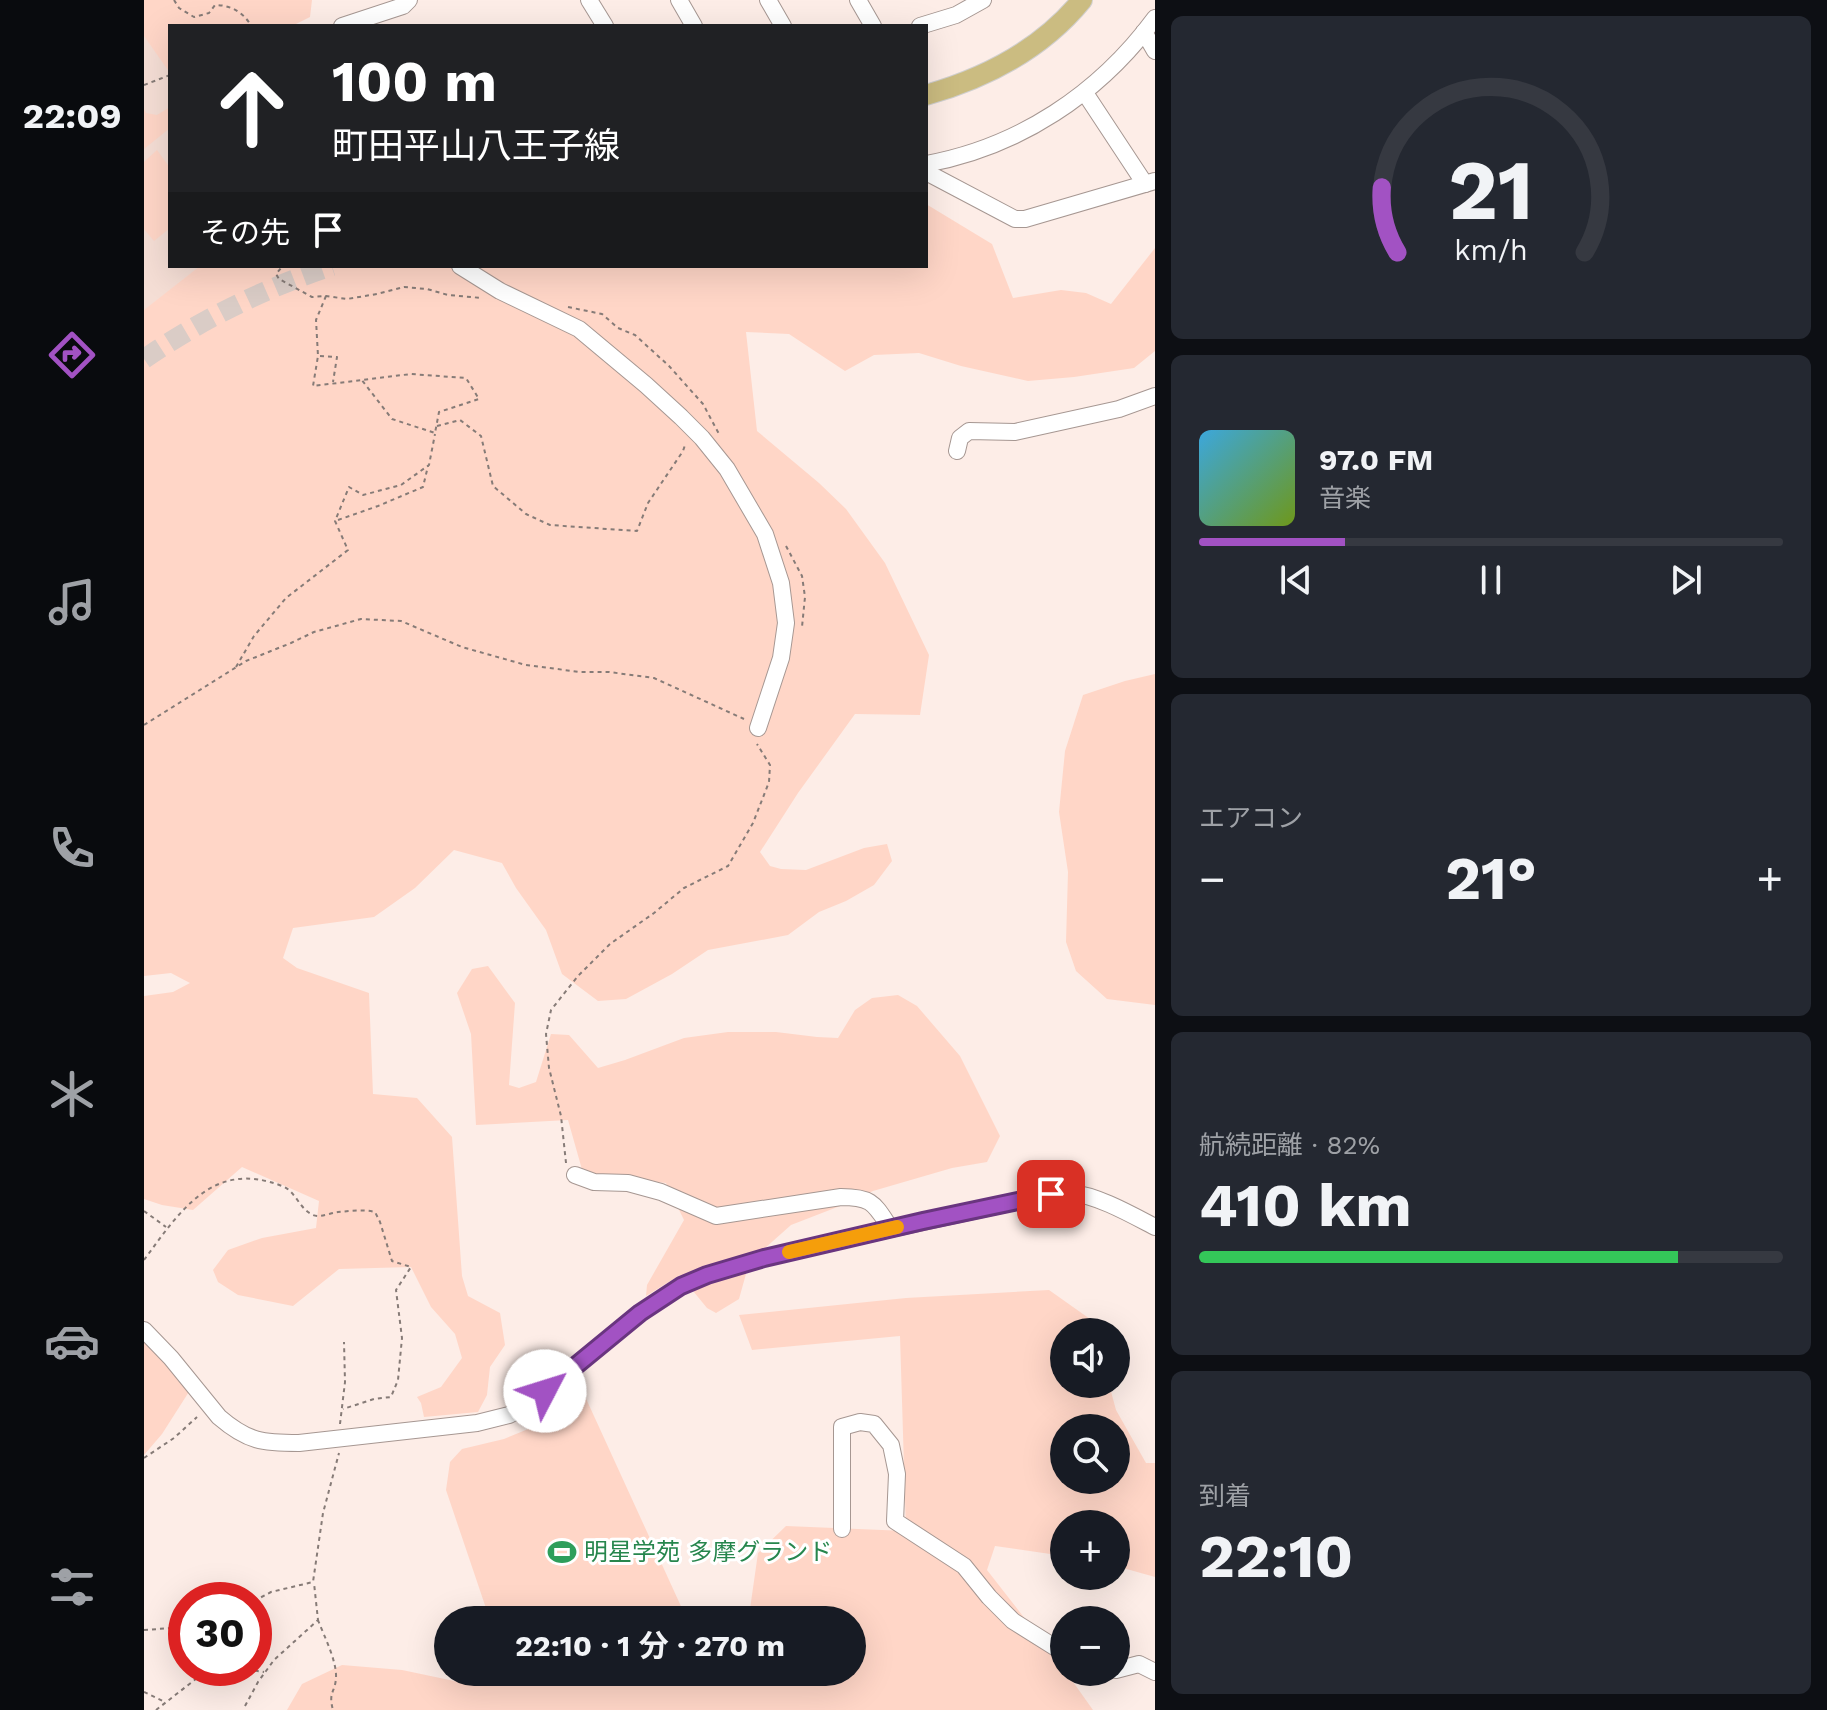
<!DOCTYPE html>
<html lang="ja">
<meta charset="utf-8">
<style>
:root{--surface:#171b24;--page:#242831;--text:#f1f3f6;--muted:#9ea1a6;--line:#363941;--accent:#a252c3}
body{margin:0;font-family:"Work Sans","Noto Sans JP",sans-serif;background:var(--page);color:var(--text);height:100vh;display:flex;flex-direction:column;font-size:30px;white-space:nowrap}
*{box-sizing:border-box;margin:0}
p{font-size:26px;color:var(--muted)}
.icon{flex:none;width:44px;height:44px;fill:none;stroke:currentColor;stroke-width:2;stroke-linecap:round;stroke-linejoin:round}
.map{position:relative;flex:1;overflow:hidden}
.panel{display:flex;flex-direction:column;gap:16px;padding:16px;background:#0d0f14;width:672px}
.panel>*{flex:none}
.hud{position:absolute;left:24px;top:24px;width:760px;height:244px;border-radius:0px;box-shadow:0 8px 32px #0002;background:#202124;color:#fff;overflow:hidden}
.fabs{position:absolute;left:906px;top:1318px;display:grid;gap:16px}
.fabs a{display:grid;place-items:center;width:80px;height:80px;border-radius:50%;background:var(--surface);box-shadow:0 8px 32px #0002;font-size:40px}
.speed{position:absolute;left:24px;top:1582px;display:flex;gap:16px;font-size:40px;font-weight:700;text-align:center}
.speed>*{display:grid;place-content:center;width:104px;height:104px;border-radius:50%;background:var(--surface);box-shadow:0 8px 32px #0002;line-height:1}
.speed .limit{border:12px solid #d22;background:#fff;color:#111}
.pin{position:absolute;display:grid;place-items:center;width:68px;height:68px;color:#fff;margin:-34px;border-radius:16px;box-shadow:0 4px 12px #0006}
.me{position:absolute;width:88px;margin:-44px;rotate:50deg;stroke-linejoin:round;filter:drop-shadow(0 0 6px #0008)}
.turn{display:flex;align-items:center;gap:28px;height:168px;padding:0 32px;font-size:36px}
.turn .icon{width:104px;height:104px;stroke-width:2.5}
.turn b{display:block;font-size:56px;line-height:68px}
.then{display:flex;align-items:center;height:76px;padding:0 32px;background:#0003;gap:16px;font-size:30px}
.big{font-size:60px;font-weight:700;line-height:1.1}
.panel .tile{flex:1;display:flex;flex-direction:column;justify-content:center;gap:12px;min-width:0;padding:0 28px;border-radius:12px;background:var(--page)}
.panel .dial{align-items:center;gap:0}
.dial svg{height:208px;overflow:visible;fill:none;stroke:var(--line);stroke-width:7;stroke-linecap:round;text-anchor:middle}
.dial text{fill:var(--text);stroke:none}
.song{display:flex;align-items:center;gap:24px}
.cover{width:96px;height:96px;border-radius:12px;background:linear-gradient(135deg,hsl(200 70% 55%),hsl(80 70% 35%))}
.played{height:8px;border-radius:4px;background:linear-gradient(90deg,var(--accent) 25%,var(--line) 25%)}
.keys{display:flex;justify-content:space-around;direction:ltr}
.heat{display:flex;justify-content:space-between;align-items:center;font-size:44px;direction:ltr}
.charge{height:12px;border-radius:6px;background:linear-gradient(90deg,#34c759 82%,var(--line) 0)}
.trip{position:absolute;left:290px;top:1606px;width:432px;height:80px;border-radius:40px;background:var(--surface);box-shadow:0 8px 32px #0002;font-weight:700;line-height:80px;text-align:center}
main{display:flex;flex:1;min-height:0}
.menu{display:flex;flex-direction:column;width:144px;justify-content:space-around;align-items:center;background:#090b0e;color:var(--muted)}
.menu .icon{width:56px;height:56px}
.menu .selected{color:var(--accent)}
.menu b{font-size:36px;color:var(--text)}
.map>svg:first-child{display:block}
.built{fill:#f5ded5}
.green{fill:#ffd6c7;fill-rule:evenodd}
.lines{fill:none;stroke-linecap:round;stroke-linejoin:round}
.major-tunnel{stroke:#daccc6;stroke-width:20;stroke-dasharray:20 10;stroke-linecap:butt}
.minor-casing{stroke:#a69792;stroke-width:18}
.major-casing{stroke:#d0cfce;stroke-width:22}
.path{stroke:#867b77;stroke-width:2;stroke-dasharray:4 4;stroke-linecap:butt}
.minor{stroke:#fff;stroke-width:16}
.major{stroke:#cbbc81;stroke-width:20}
.route-casing{stroke:#69357f;stroke-width:20}
.route{stroke:#a252c3;stroke-width:14}
.slow{stroke:#f59e0b;stroke-width:14}
.labels{text-anchor:middle;stroke-width:6;stroke-linejoin:round;paint-order:stroke}
.leisure-label{font-size:24px;fill:#27864d;stroke:#fff;text-anchor:start}
</style>
<main>
<nav class="menu">
<b>22:09</b>
<svg class="icon selected" aria-label="directions" viewBox="0 0 24 24"><path d="M12 3l9 9-9 9-9-9zM9 14v-3h6M13 9l2 2-2 2"/></svg>
<svg class="icon" aria-label="music" viewBox="0 0 24 24"><path d="M9 18V5l10-2v13"/><circle cx="6" cy="18" r="3"/><circle cx="16" cy="16" r="3"/></svg>
<svg class="icon" aria-label="phone" viewBox="0 0 24 24"><path d="M5 4h4l2 5-3 2q2 4 5 5l2-3 5 2v4C11 20 4 13 5 4z"/></svg>
<svg class="icon" aria-label="climate" viewBox="0 0 24 24"><path d="M12 3v18M4 7l16 10M4 17L20 7"/></svg>
<svg class="icon" aria-label="car" viewBox="0 0 24 24"><path d="M5 17H2v-5l4-1 3-4h7l3 4 3 1v5h-3M9 17h6M6 11h13"/><circle cx="7" cy="17" r="2"/><circle cx="17" cy="17" r="2"/></svg>
<svg class="icon" aria-label="filters" viewBox="0 0 24 24"><path d="M4 7h16M4 17h16"/><circle cx="9" cy="7" r="2"/><circle cx="15" cy="17" r="2"/></svg>
</nav>
<div class="map">
<svg width="1011" height="1710" viewBox="0 0 1011 1710">
<rect width="100%" height="100%" fill="#fdede7"/>
<path class="built" d="M 0,0 L 26,56 L 26,266 L 118,266 L 0,310 Z"/>
<g class="green">
<path d="M 0,0 L 168,0 L 166,17 L 148,26 L 26,26 L 26,73 L 0,36 Z"/>
<path d="M 26,107 L 26,128 L 0,149 L 0,109 L 2,113 L 13,115 Z"/>
<path d="M 13,150 L 26,168 L 26,228 L 10,241 L 0,229 L 0,162 Z"/>
<path d="M 782,204 L 848,244 L 869,298 L 917,290 L 942,293 L 967,304 L 1011,248 L 1011,351 L 990,368 L 930,377 L 884,381 L 817,366 L 775,353 L 730,355 L 701,371 L 645,334 L 602,332 L 613,431 L 675,483 L 702,509 L 741,563 L 785,655 L 776,715 L 711,714 L 654,793 L 616,852 L 626,866 L 637,869 L 662,870 L 720,848 L 743,844 L 748,861 L 730,885 L 702,901 L 675,912 L 644,935 L 564,950 L 528,974 L 482,999 L 454,1001 L 418,974 L 402,930 L 372,888 L 358,863 L 310,850 L 271,888 L 230,917 L 149,928 L 139,958 L 153,968 L 225,993 L 229,1094 L 273,1098 L 308,1137 L 318,1276 L 324,1296 L 356,1313 L 361,1345 L 346,1367 L 343,1395 L 334,1412 L 280,1417 L 277,1403 L 273,1397 L 297,1387 L 318,1358 L 311,1334 L 287,1307 L 267,1267 L 195,1269 L 149,1306 L 94,1295 L 74,1282 L 69,1270 L 84,1250 L 118,1238 L 172,1228 L 175,1201 L 98,1167 L 49,1210 L 18,1205 L 0,1199 L 0,996 L 29,992 L 46,983 L 27,973 L 0,976 L 0,310 L 56,266 L 782,266 Z"/>
<path d="M 1011,674 L 1011,1005 L 963,999 L 932,971 L 922,942 L 924,872 L 915,812 L 921,751 L 939,695 L 981,681 Z"/>
<path d="M 344,966 L 371,1003 L 365,1085 L 375,1088 L 392,1082 L 407,1034 L 425,1035 L 454,1068 L 481,1060 L 540,1038 L 584,1032 L 632,1032 L 673,1037 L 694,1038 L 711,1010 L 728,998 L 754,995 L 773,1006 L 816,1056 L 856,1136 L 843,1162 L 808,1168 L 729,1191 L 696,1206 L 647,1225 L 620,1249 L 607,1256 L 595,1299 L 572,1313 L 563,1308 L 536,1275 L 502,1296 L 503,1285 L 540,1220 L 522,1183 L 439,1173 L 424,1120 L 332,1125 L 327,1034 L 313,993 L 328,969 Z"/>
<path d="M 905,1290 L 946,1319 L 950,1332 L 920,1332 L 920,1384 L 965,1384 L 972,1410 L 1002,1463 L 1011,1463 L 1011,1577 L 972,1566 L 972,1524 L 920,1524 L 920,1556 L 851,1546 L 843,1570 L 920,1669 L 920,1672 L 922,1672 L 949,1710 L 143,1710 L 158,1684 L 198,1665 L 258,1670 L 334,1686 L 376,1672 L 708,1672 L 708,1620 L 537,1620 L 557,1614 L 605,1616 L 614,1553 L 642,1526 L 762,1531 L 756,1336 L 608,1350 L 595,1315 L 762,1298 ZM 920,1428 L 972,1428 L 972,1480 L 920,1480 Z"/>
<path d="M 0,1339 L 48,1387 L 18,1434 L 0,1455 Z"/>
<path d="M 439,1392 L 541,1615 L 522,1620 L 346,1620 L 302,1490 L 306,1462 L 318,1449 L 360,1439 L 394,1425 Z"/>
</g>
<g class="lines">
<path class="major-tunnel" d="M 0,359 C 58,319 121,288 188,266"/>
<defs>
<g id="minor">
<path d="M 445,0 L 461,26"/>
<path d="M 535,0 L 550,26"/>
<path d="M 624,0 L 639,26"/>
<path d="M 714,0 L 729,26"/>
<path d="M 198,26 L 259,6 L 265,0"/>
<path d="M 776,26 L 812,15 L 839,0"/>
<path d="M 1000,32 L 1011,51"/>
<path d="M 941,93 L 1001,184"/>
<path d="M 782,164 C 875,147 955,94 1011,18"/>
<path d="M 782,172 L 871,219 L 881,219 L 1011,181"/>
<path d="M 316,266 L 356,291 L 435,329 L 502,385 L 537,417 L 558,438 L 583,469 L 621,534 L 637,583 L 642,623 L 637,658 L 614,728"/>
<path d="M 813,451 L 816,438 L 825,431 L 871,432 L 975,409 L 1011,396"/>
<path d="M 431,1175 L 450,1182 L 484,1183 L 517,1192 L 572,1216 L 697,1197 C 729,1197 730,1204 747,1229"/>
<path d="M 0,1330 L 27,1358 L 75,1417 C 104,1442 119,1443 155,1443 L 333,1423 L 365,1415 L 381,1407 L 496,1313 L 537,1286 L 563,1275 L 620,1258 L 747,1229 L 907,1194 C 914,1194 920,1193 927,1193 C 953,1195 988,1215 1011,1227"/>
<path d="M 698,1529 L 698,1427 L 716,1422 L 730,1424 L 747,1445 L 753,1474 L 751,1521 L 820,1566 L 845,1597 L 869,1621 L 920,1653"/>
<path d="M 972,1670 L 995,1664 L 1011,1672"/>
</g>
<path id="major" d="M 782,95 C 842,78 898,49 938,0"/>
</defs>
<use href="#minor" class="minor-casing"/>
<use href="#major" class="major-casing"/>
<g class="path">
<path d="M 30,0 L 35,8 L 50,17 L 65,13 L 71,5 C 85,5 98,11 106,24 L 105,26"/>
<path d="M 0,85 L 26,75"/>
<path d="M 144,266 L 137,268 L 132,274 L 135,279 L 168,297 L 182,296 L 203,299 L 233,294 L 260,287 L 283,289 L 304,295 L 338,298"/>
<path d="M 182,296 L 172,320 L 174,356 L 169,386 L 267,374 L 322,378 L 335,399 L 295,412 L 291,433 L 248,419 L 217,379"/>
<path d="M 424,307 L 458,314 L 474,328 L 491,335 L 525,366 L 559,404 L 575,434"/>
<path d="M 176,356 L 193,357 L 189,382"/>
<path d="M 293,426 L 316,420 L 337,436 L 349,486 L 382,514 L 406,525 L 493,531 L 504,503 L 539,451 L 541,445"/>
<path d="M 194,520 L 234,506 L 279,487 L 284,466"/>
<path d="M 642,546 L 658,576 L 661,597 L 658,627"/>
<path d="M 92,667 L 110,636 L 142,598 L 204,550 L 191,521 L 205,487 L 219,495 L 257,485 L 285,465 L 291,434"/>
<path d="M 0,725 L 102,661 L 147,643 L 170,632 L 217,619 L 257,621 L 318,647 L 382,665 L 436,672 L 465,672 L 510,678 L 600,719"/>
<path d="M 422,1163 L 417,1116 L 405,1068 L 402,1034 L 407,1010 L 434,976 L 466,944 L 510,913 L 540,888 L 584,866 L 609,823 L 625,782 L 626,765 L 613,744"/>
<path d="M 0,1211 L 22,1227"/>
<path d="M 0,1260 C 36,1211 69,1159 138,1186 C 152,1191 155,1209 169,1215 C 177,1218 186,1213 194,1212 C 206,1211 219,1209 231,1212 L 236,1222 L 248,1261 L 267,1267 L 252,1290 L 258,1338 L 254,1380 L 247,1397 L 230,1399 L 199,1409"/>
<path d="M 196,1424 L 201,1382 L 200,1342"/>
<path d="M 0,1458 L 30,1438 L 53,1417"/>
<path d="M 110,1601 L 127,1592 L 169,1582 L 179,1513 L 195,1453"/>
<path d="M 174,1620 C 180,1636 193,1661 192,1678 C 191,1693 184,1692 189,1710"/>
<path d="M 0,1630 L 42,1627"/>
<path d="M 95,1668 L 120,1672"/>
<path d="M 0,1692 L 19,1701"/>
<path d="M 101,1706 L 114,1682 L 130,1660 L 174,1620 L 170,1583"/>
<path d="M 12,1710 L 66,1668"/>
</g>
<use href="#minor" class="minor"/>
<use href="#major" class="major"/>
</g>
<g class="lines">
<defs>
<path id="route" d="M 401,1391 L 496,1313 L 537,1286 L 563,1275 L 620,1258 L 779,1221 L 907,1194"/>
</defs>
<use href="#route" class="route-casing"/>
<use href="#route" class="route"/>
<path class="slow" d="M 645,1252 L 753,1227"/>
</g>
<defs>
<symbol id="stadium-bare" viewBox="-9 -9 18 18"><path d="M0-5a6.5 5 0 1 0 0 10a6.5 5 0 1 0 0-10ZM-3.5-1.8h7v3.6h-7Z" fill="#2e9e5b" stroke="#fff" stroke-width="2.5" paint-order="stroke"/></symbol>
</defs>
<g fill-rule="evenodd">
<use href="#stadium-bare" x="398" y="1532" width="40" height="40"/>
</g>
<g class="labels">
<g class="leisure-label">
<text x="440" y="1560">明星学苑 多摩グランド</text>
</g>
</g>
</svg>
<div class="fabs">
<a><svg class="icon" aria-label="sound" viewBox="0 0 24 24"><path d="M4 9h4l5-4v14l-5-4H4zM17 9q2 3 0 6"/></svg></a>
<a><svg class="icon" aria-label="search" viewBox="0 0 24 24"><circle cx="10" cy="10" r="6"/><path d="M15 15l6 6"/></svg></a>
<a>+</a>
<a>−</a>
</div>
<div class="speed"><div class="limit">30</div></div>
<div class="pin" style="left:907px;top:1194px;background:#d93025"><svg class="icon" aria-label="arrive" viewBox="0 0 24 24"><path d="M6 21V4h12l-3 4 3 4H6"/></svg></div>
<svg class="me" style="left:401px;top:1391px" viewBox="-20 -20 40 40"><circle r="19" fill="#fff"/><path d="M0-13L10 11 0 6-10 11z" fill="#a252c3"/></svg>
<div class="trip">22:10 · 1 分 · 270 m</div>
<div class="hud">
<div class="turn"><svg class="icon" aria-label="ahead" viewBox="0 0 24 24"><path d="M12 20V5M6 11l6-6 6 6"/></svg><div><b>100 m</b>町田平山八王子線</div></div>
<div class="then">その先<svg class="icon" aria-label="arrive" viewBox="0 0 24 24"><path d="M6 21V4h12l-3 4 3 4H6"/></svg></div>
</div>
</div>
<section class="panel">
<div class="tile dial"><svg viewBox="0 0 100 80">
<path d="M14 69A42 42 0 1 1 86 69"/>
<path d="M14 69A42 42 0 0 1 8 44" stroke="#a252c3"/>
<text x="50" y="56" font-size="32" font-weight="700">21</text>
<text x="50" y="72" font-size="11">km/h</text>
</svg></div>
<div class="tile">
<div class="song"><i class="cover"></i><div><b>97.0 FM</b><p>音楽</p></div></div>
<div class="played"></div>
<div class="keys"><svg class="icon" aria-label="previous" viewBox="0 0 24 24"><path d="M18 5L8 12l10 7zM5 5v14"/></svg><svg class="icon" aria-label="pause" viewBox="0 0 24 24"><path d="M8 5v14M16 5v14"/></svg><svg class="icon" aria-label="next" viewBox="0 0 24 24"><path d="M6 5l10 7-10 7zM19 5v14"/></svg></div>
</div>
<div class="tile"><p>エアコン</p>
<div class="heat"><a>−</a><b class="big">21°</b><a>+</a></div>
</div>
<div class="tile"><p>航続距離 · 82%</p><b class="big">410 km</b><div class="charge"></div></div>
<div class="tile"><p>到着</p><b class="big">22:10</b></div>
</section>
</main>
